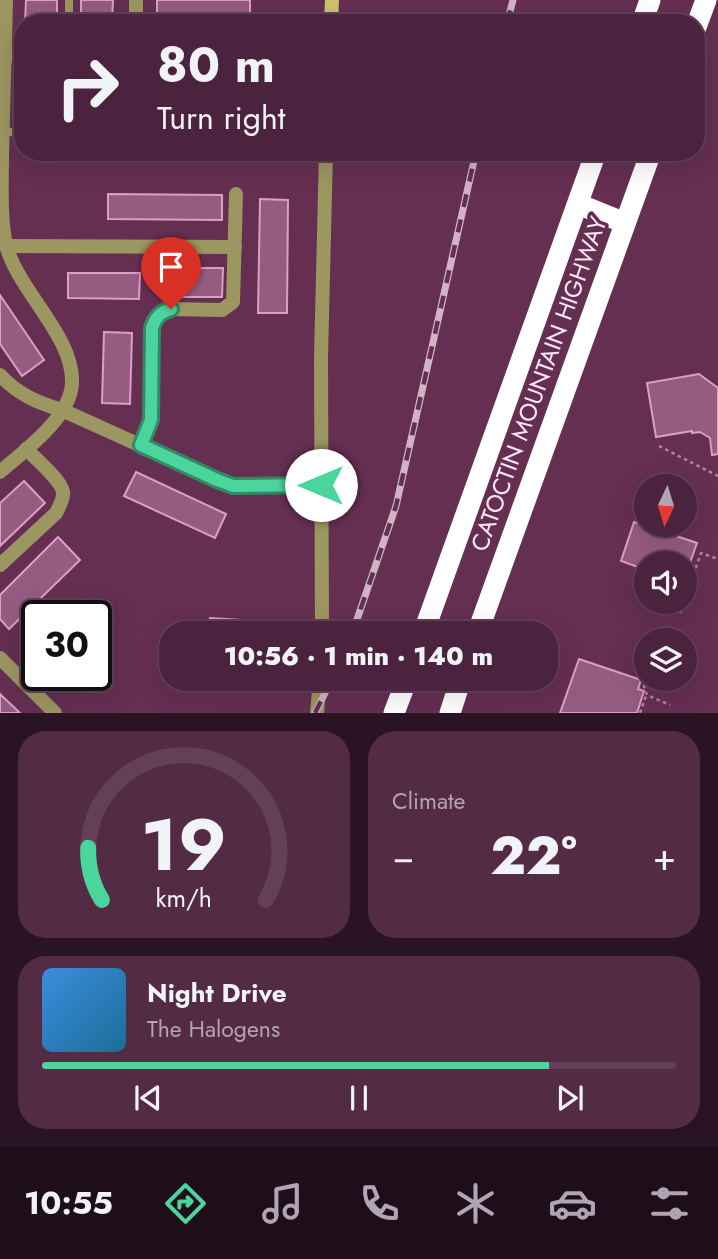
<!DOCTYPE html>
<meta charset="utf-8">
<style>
:root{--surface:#4c233e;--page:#532b45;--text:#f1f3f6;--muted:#b2a4b0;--line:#634058;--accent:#4bd49b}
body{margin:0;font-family:Jost,sans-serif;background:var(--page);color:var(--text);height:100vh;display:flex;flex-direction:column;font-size:26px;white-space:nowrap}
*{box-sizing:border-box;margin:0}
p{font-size:23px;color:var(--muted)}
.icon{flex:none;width:38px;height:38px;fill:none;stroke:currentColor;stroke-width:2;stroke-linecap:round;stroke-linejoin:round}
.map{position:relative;height:713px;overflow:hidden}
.drawer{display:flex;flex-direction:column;gap:18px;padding:18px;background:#2a1322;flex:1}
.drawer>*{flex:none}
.banner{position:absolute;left:14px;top:14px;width:691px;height:147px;border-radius:28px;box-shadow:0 7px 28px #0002,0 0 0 2px var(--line);background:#4c233e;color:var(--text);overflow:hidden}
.needle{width:46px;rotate:184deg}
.fabs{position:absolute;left:634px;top:474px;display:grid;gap:14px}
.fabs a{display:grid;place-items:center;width:63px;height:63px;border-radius:50%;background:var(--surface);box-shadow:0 7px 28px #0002,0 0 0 2px var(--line);font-size:35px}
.speed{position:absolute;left:21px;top:600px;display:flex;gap:14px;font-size:35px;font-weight:700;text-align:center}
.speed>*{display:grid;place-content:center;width:91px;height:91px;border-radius:50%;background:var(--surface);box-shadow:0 7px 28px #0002,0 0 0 2px var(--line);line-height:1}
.speed .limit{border:4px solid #111;border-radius:10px;background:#fff;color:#111}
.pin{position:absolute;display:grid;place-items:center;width:60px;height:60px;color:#fff;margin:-72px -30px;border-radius:50% 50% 50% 0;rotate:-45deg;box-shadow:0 0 7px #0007}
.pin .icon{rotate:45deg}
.me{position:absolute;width:77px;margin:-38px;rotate:270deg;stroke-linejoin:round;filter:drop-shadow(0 0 5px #0008)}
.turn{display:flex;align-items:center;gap:24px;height:147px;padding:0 28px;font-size:32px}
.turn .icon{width:91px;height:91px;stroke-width:2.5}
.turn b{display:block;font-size:49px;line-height:60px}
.big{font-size:52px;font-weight:800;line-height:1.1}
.drawer .widget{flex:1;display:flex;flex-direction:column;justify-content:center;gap:10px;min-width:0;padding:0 24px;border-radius:28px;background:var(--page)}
.drawer .dial{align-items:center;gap:0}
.dial svg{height:182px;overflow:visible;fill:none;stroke:var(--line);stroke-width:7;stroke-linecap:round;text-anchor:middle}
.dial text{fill:var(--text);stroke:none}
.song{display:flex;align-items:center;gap:21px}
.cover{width:84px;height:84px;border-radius:10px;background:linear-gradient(135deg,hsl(210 70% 55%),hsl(200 70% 35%))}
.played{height:7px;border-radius:4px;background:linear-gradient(90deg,var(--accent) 80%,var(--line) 80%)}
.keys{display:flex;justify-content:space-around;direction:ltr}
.heat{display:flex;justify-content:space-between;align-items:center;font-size:38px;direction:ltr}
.drawer .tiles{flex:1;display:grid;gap:18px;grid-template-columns:1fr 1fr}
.widget:last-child{grid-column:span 2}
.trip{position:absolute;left:159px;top:621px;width:399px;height:70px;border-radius:28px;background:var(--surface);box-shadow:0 7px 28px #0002,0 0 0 2px var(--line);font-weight:800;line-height:70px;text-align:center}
.tab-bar{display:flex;height:112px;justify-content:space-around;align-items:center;background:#1e0e19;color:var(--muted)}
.tab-bar .icon{width:49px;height:49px}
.tab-bar .selected{color:var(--accent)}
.tab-bar b{font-size:32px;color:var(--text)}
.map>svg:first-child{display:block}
.building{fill:#965b80;stroke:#dd9dc4;stroke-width:2}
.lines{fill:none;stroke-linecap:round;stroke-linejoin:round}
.path{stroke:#ad879f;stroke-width:2.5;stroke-dasharray:3.5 3.5;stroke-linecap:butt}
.lane{stroke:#9c9661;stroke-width:8}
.street{stroke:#9c9661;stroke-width:14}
.secondary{stroke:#cdc26d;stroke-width:14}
.highway{stroke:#fff;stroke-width:21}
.rail-casing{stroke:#d1b3c6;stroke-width:7}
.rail{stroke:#652f52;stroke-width:4.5;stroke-dasharray:13;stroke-linecap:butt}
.route-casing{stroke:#318a65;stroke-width:18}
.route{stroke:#4bd49b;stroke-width:12}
.labels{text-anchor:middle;stroke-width:7;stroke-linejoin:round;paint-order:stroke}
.street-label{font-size:24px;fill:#fbe7f3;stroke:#652f52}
</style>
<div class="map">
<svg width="718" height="713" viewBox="0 0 718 713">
<rect width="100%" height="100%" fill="#652f52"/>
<g class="building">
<path d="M 26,0 L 57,0 L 57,23 L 25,23 Z"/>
<path d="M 81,0 L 113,0 L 112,23 L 81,23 Z"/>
<rect x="157" y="0" width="93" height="23"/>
<path d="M 108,194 L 222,195 L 222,220 L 108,219 Z"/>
<path d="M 260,199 L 288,200 L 287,313 L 258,313 Z"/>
<path d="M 165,268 L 223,268 L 222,297 L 165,297 Z"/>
<path d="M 68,273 L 140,273 L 139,299 L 68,298 Z"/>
<path d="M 0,295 L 44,360 L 22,376 L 0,344 Z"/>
<path d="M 104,332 L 132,333 L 130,404 L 102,403 Z"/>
<path d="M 699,374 L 718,388 L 718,454 L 712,455 L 710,438 L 700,432 L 692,433 L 692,431 L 656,437 L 647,383 Z"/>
<path d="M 136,472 L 226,514 L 215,538 L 124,496 Z"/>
<path d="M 24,481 L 45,503 L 0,546 L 0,503 Z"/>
<path d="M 634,522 L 697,543 L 684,580 L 684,564 L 646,564 L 646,570 L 621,561 Z"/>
<path d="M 58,537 L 80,560 L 9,629 L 0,619 L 0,595 Z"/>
<path d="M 210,618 L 241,620 L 240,634 L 172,634 L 173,625 L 185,626 L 185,623 L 209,625 Z"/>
<path d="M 579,659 L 641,680 L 638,689 L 644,691 L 637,713 L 560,713 Z"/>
<path d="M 0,694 L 20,713 L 0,713 Z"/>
</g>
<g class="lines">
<g class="path">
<path d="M 659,446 L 718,476"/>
<path d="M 684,601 L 701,553 L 718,559"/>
<path d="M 680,613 L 684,602"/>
<path d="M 646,671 L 644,686 L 647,695 L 670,705"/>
<path d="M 640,713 L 646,696"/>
</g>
<g class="lane">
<path d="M 69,23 L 69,0"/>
<path d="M 0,132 L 23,132"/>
</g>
<g class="street">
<path d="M 136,23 L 136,0"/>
<path d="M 0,56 L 23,56"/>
<path d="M 6,246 L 235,247"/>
<path d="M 0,375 C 17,394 38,403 62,410 L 217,480 L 233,486 L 321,485"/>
<path d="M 141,445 L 151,420 L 152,329 C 156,318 160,312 171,309 L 222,310 L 233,302 L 236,194"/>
<path d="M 0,472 C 24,451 71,417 72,383 C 74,336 18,291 6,245 C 0,216 2,184 2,155 C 3,103 5,52 6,0"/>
<path d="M 0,565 L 56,513 C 59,507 64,499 63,492 C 61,480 35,458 26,449"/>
<path d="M 322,634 L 321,358 L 326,152"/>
<path d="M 0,658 L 55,713"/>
<path d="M 317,713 L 320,679"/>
</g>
<path class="secondary" d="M 331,23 L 332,0"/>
<g class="highway">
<path d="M 642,23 L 650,0"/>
<path d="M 696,27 L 706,0"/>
<path d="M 578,204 L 625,223"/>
<path d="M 423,634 L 596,152"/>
<path d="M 477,634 L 651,152"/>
<path d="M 394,713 L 407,679"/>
<path d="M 450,713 L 461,679"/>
</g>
<defs>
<g id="rail">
<path d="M 507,23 L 513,0"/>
<path d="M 352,634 L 396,506 L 476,152"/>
<path d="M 315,713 L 332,679"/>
</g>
</defs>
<use href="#rail" class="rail-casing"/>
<use href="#rail" class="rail"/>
</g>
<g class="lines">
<defs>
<path id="route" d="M 171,309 C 160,312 155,318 152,328 L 151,420 L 141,445 L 217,480 L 233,486 L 321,485"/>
</defs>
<use href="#route" class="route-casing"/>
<use href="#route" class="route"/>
</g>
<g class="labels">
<g class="street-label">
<text transform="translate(539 384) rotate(-70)" y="8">CATOCTIN MOUNTAIN HIGHWAY</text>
</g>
</g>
</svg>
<div class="fabs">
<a><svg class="needle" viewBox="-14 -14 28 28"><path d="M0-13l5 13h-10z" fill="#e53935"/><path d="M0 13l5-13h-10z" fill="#b2a4b0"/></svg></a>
<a><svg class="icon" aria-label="sound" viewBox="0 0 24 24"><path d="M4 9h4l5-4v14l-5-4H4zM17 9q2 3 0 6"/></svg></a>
<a><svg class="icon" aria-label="layers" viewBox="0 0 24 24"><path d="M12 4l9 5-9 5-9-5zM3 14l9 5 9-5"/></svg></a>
</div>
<div class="speed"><div class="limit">30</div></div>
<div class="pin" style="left:171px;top:309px;background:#d93025"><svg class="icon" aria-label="arrive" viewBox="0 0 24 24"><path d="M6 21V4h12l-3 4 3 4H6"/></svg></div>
<svg class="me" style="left:321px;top:485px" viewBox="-20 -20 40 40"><circle r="19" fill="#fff"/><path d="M0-13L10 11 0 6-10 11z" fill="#4bd49b"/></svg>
<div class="trip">10:56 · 1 min · 140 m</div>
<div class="banner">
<div class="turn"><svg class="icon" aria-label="right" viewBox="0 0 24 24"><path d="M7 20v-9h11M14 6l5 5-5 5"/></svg><div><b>80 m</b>Turn right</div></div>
</div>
</div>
<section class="drawer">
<div class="tiles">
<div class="widget dial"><svg viewBox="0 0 100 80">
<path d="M14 69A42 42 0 1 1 86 69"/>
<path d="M14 69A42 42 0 0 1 8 46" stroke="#4bd49b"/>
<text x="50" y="56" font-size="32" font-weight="700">19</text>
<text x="50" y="72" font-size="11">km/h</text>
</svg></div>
<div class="widget"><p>Climate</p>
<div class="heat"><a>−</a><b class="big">22°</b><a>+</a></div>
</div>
<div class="widget">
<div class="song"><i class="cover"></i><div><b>Night Drive</b><p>The Halogens</p></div></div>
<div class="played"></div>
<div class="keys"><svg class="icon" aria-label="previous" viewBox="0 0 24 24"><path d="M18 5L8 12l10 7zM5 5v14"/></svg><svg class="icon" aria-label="pause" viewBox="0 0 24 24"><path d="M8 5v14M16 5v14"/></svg><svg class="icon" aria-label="next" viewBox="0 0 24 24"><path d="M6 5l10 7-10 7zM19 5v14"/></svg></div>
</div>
</div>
</section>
<nav class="tab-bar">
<b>10:55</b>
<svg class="icon selected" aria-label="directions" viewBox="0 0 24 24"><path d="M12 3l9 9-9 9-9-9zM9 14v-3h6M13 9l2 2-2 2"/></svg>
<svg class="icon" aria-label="music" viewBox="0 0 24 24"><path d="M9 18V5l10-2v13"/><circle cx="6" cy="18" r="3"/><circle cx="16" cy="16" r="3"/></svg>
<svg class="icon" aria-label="phone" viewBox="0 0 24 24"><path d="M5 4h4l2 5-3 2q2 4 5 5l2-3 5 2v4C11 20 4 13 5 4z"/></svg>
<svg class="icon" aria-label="climate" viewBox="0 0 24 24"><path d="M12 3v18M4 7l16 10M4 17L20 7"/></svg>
<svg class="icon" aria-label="car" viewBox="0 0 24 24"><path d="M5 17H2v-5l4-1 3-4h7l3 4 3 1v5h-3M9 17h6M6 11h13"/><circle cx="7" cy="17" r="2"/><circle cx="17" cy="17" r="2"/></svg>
<svg class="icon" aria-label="filters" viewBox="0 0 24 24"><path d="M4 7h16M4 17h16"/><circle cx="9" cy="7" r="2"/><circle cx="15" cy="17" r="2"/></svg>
</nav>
